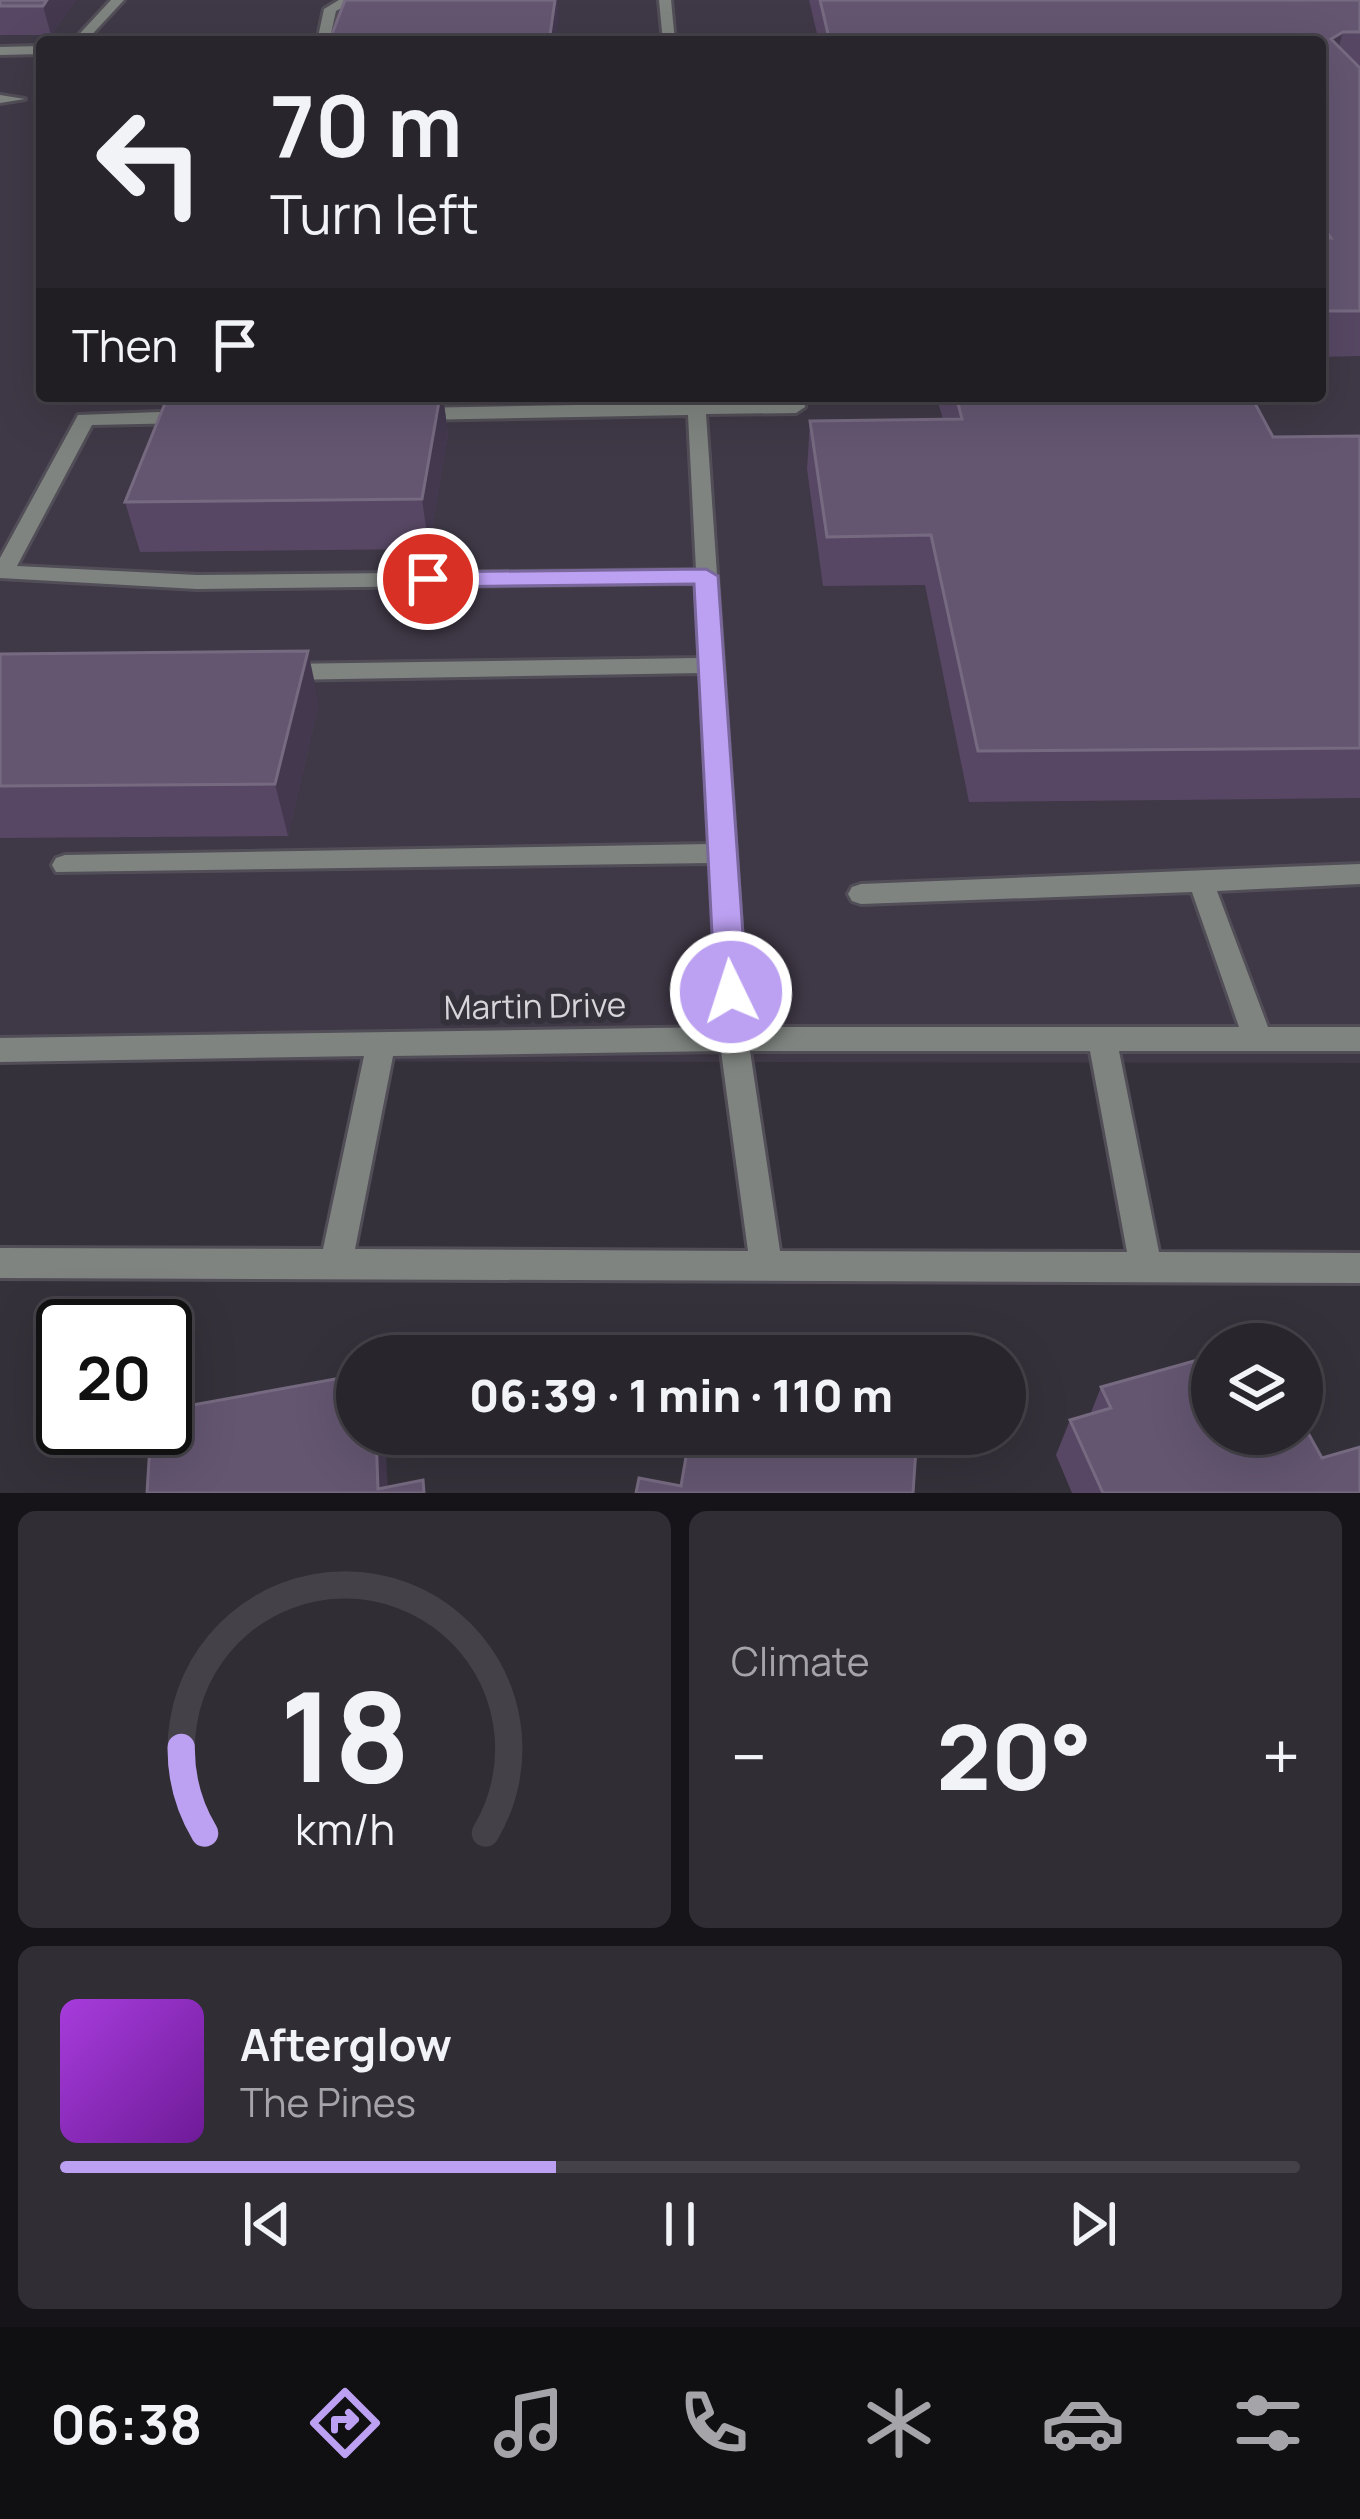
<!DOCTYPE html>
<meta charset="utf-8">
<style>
:root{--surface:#28252c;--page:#302d34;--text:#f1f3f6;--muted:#a5a5a9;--line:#444248;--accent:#bca0f2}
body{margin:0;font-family:Manrope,sans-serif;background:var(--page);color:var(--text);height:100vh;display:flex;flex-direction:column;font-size:45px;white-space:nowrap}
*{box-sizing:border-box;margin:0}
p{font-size:39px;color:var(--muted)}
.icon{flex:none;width:66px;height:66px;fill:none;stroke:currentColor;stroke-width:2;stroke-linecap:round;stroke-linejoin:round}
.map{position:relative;height:1493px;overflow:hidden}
.details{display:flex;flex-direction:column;gap:18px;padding:18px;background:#161418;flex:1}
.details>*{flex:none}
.banner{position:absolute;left:36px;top:36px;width:1290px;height:366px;border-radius:12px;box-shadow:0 12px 48px #0002,0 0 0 3px var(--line);background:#28252c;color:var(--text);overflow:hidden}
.controls{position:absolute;left:1191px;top:1323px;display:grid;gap:24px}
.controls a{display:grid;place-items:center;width:132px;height:132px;border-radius:50%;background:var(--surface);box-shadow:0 12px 48px #0002,0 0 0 3px var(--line);font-size:60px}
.speed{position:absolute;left:36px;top:1299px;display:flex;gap:24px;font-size:60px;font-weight:700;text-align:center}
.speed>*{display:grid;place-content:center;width:156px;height:156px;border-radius:50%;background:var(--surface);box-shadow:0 12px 48px #0002,0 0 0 3px var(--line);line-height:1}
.speed .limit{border:6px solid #111;border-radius:18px;background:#fff;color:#111}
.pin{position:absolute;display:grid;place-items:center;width:102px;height:102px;color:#fff;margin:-51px;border:6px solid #fff;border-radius:50%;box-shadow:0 3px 12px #0007}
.me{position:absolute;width:132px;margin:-66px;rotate:356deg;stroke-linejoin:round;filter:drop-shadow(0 0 9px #0008)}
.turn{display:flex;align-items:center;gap:42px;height:252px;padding:0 36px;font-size:54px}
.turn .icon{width:156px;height:156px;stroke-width:2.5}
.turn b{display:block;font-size:84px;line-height:102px}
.then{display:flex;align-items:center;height:114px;padding:0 36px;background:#0003;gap:24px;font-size:45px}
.big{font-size:90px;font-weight:800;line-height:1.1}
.details .widget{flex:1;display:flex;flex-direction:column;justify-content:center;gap:18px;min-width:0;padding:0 42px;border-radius:18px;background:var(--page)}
.details .dial{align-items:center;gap:0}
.dial svg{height:312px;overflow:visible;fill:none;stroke:var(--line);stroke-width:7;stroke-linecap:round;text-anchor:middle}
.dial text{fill:var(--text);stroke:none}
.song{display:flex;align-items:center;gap:36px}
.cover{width:144px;height:144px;border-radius:18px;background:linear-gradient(135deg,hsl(280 70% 55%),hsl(280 70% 35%))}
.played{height:12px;border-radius:6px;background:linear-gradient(90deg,var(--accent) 40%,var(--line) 40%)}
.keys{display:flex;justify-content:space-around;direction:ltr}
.heat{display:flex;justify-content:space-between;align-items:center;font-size:66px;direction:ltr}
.details .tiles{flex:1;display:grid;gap:18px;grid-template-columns:1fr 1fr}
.widget:last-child{grid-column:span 2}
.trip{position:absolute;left:336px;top:1335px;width:690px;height:120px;border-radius:60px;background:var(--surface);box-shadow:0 12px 48px #0002,0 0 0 3px var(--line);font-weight:800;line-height:120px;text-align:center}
.tab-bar{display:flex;height:192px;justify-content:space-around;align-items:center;background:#100f12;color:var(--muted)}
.tab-bar .icon{width:84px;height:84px}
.tab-bar .on{color:var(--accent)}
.tab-bar b{font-size:54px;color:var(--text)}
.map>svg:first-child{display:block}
.built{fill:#3f3846;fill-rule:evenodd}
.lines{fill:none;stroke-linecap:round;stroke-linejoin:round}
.service-casing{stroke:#524e57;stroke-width:6}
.service{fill:#7f8480;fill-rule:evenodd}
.wall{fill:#574764}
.shaded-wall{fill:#43384e}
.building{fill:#645671;stroke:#766a81;stroke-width:3}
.route{fill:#bca0f2;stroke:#7a689d;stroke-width:3}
.labels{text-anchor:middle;stroke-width:12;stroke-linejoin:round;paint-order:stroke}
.street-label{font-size:33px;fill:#d7d4da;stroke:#35313a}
</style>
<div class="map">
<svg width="1360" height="1493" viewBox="0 0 1360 1493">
<rect width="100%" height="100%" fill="#35313a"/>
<path class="built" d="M 0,0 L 1360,0 L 1360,1063 L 0,1061 ZM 42,42 L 1320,42 L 1320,396 L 42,396 Z"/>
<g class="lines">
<defs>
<g id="service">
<path d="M 111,0 L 124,0 L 85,42 L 72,42 Z"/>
<path d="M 339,0 L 355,0 L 336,11 L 329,42 L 317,42 L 324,9 Z"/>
<path d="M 659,0 L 671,0 L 675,42 L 663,42 Z"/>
<path d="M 42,46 L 42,54 L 0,55 L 0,47 Z"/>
<path d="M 0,95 L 25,99 L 0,103 Z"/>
<path d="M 687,396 L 705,396 L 706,403 L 786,402 L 786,396 L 804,396 L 805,407 L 796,413 L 706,414 L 748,1027 L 1239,1027 L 1192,892 L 861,904 L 852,901 L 848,894 L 852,887 L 861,884 L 1360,864 L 1360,884 L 1217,891 L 1268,1027 L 1360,1027 L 1360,1051 L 1119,1051 L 1159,1252 L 1360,1253 L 1360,1283 L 0,1278 L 0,1248 L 323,1249 L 364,1056 L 0,1062 L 0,1038 L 719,1027 L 711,863 L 56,872 L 52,865 L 56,858 L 65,855 L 710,844 L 701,673 L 281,680 L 270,672 L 281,664 L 700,658 L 696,583 L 197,589 L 0,578 L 0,558 L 78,415 L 187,411 L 196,417 L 187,423 L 92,425 L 17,566 L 197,575 L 696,570 L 688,415 L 414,420 L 405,414 L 414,408 L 687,403 ZM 721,1051 L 748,1251 L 355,1249 L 393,1056 ZM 750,1051 L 1090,1051 L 1127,1252 L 780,1251 Z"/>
</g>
</defs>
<use href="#service" class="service-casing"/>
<use href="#service" class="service"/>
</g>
<g class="wall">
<path d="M 0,0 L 76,0 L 51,35 L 0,35 Z"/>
<path d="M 809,0 L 1360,0 L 1360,356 L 1320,357 L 1320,42 L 819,42 Z"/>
<path d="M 168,396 L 443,396 L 448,434 L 429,549 L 140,552 L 125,502 Z"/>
<path d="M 936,396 L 1251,396 L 1273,437 L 1360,436 L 1360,798 L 969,802 L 925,585 L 823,586 L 807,469 L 810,421 L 943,419 Z"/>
<path d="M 0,654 L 319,703 L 288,836 L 0,838 Z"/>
<path d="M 1101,1387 L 1322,1458 L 1360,1493 L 1072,1493 L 1056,1455 L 1070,1420 L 1090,1415 Z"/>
</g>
<g class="shaded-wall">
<path d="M 47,0 L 76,0 L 51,35 L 43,6 Z"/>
<path d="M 555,0 L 558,0 L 559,18 L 556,42 L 549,42 Z"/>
<path d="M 1343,32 L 1332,70 L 1331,39 Z"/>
<path d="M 440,396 L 443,396 L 448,434 L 429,549 L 422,499 Z"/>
<path d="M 308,651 L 319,703 L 288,836 L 275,784 Z"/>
<path d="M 376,1434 L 385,1434 L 388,1493 L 378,1489 Z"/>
</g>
<g class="building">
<path d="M 0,0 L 47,0 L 43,6 L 0,6 Z"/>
<path d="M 345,0 L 555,0 L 549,42 L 329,42 Z"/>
<path d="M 820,0 L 1360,0 L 1360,32 L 1343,32 L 1331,39 L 1360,68 L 1360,311 L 1320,311 L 1320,238 L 1331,238 L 1320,222 L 1320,42 L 830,42 Z"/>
<path d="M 168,396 L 440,396 L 422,499 L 125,502 Z"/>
<path d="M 956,396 L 1251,396 L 1273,437 L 1360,436 L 1360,748 L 978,751 L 931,535 L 827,537 L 810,421 L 962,419 Z"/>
<path d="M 308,651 L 275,784 L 0,786 L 0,654 Z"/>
<path d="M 1212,1356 L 1212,1434 L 1302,1434 L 1302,1422 L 1322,1458 L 1360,1447 L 1360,1493 L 1103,1493 L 1070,1420 L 1111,1408 L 1101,1387 Z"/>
<path d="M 357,1375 L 357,1434 L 376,1434 L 378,1489 L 423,1480 L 424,1493 L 147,1493 L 151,1428 L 165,1428 L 165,1410 Z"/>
<path d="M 690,1434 L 917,1434 L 913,1493 L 636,1493 L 639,1478 L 681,1486 Z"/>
</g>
<path class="route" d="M 706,569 L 718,576 L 747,992 L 731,1005 L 715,992 L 694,584 L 428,587 L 416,579 L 428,572 Z"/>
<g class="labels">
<g class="street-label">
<text transform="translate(535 1006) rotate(-1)" y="12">Martin Drive</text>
</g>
</g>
</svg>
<div class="controls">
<a><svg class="icon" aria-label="layers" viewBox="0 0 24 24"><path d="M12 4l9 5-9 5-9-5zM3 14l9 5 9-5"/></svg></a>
</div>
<div class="speed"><div class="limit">20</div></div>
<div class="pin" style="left:428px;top:579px;background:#d93025"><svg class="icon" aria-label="arrive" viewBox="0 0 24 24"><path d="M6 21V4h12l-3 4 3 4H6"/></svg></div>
<svg class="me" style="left:731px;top:992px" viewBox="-20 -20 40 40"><circle r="17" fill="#bca0f2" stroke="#fff" stroke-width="3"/><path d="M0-11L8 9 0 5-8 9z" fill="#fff"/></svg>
<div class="trip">06:39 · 1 min · 110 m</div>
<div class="banner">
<div class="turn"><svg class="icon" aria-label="left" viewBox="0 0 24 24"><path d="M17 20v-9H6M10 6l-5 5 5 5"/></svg><div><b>70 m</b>Turn left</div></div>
<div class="then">Then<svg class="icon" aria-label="arrive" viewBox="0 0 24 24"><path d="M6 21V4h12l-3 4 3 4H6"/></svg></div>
</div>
</div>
<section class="details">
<div class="tiles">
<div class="widget dial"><svg viewBox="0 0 100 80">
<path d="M14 69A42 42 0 1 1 86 69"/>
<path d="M14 69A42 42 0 0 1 8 47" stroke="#bca0f2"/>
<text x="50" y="56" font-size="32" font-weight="700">18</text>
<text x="50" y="72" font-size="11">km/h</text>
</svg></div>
<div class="widget"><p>Climate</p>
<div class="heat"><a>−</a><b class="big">20°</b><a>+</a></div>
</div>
<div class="widget">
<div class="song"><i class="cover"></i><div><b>Afterglow</b><p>The Pines</p></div></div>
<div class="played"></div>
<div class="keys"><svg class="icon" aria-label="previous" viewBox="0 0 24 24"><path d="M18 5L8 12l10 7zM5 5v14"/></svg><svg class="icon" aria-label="pause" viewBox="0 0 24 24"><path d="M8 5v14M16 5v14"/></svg><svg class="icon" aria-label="next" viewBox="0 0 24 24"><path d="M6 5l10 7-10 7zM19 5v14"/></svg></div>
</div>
</div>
</section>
<nav class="tab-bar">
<b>06:38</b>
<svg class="icon on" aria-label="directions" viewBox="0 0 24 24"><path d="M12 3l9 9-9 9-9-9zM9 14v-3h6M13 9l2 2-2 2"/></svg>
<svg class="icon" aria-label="music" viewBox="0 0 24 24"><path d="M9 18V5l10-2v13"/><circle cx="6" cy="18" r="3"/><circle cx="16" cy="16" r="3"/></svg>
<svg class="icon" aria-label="phone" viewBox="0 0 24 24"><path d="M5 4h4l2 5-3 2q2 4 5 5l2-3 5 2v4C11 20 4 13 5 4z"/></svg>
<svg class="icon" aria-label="climate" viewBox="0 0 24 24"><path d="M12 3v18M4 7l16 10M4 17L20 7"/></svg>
<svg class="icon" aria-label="car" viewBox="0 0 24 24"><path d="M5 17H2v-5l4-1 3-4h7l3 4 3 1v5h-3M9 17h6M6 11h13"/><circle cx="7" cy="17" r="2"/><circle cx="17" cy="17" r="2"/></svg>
<svg class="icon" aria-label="filters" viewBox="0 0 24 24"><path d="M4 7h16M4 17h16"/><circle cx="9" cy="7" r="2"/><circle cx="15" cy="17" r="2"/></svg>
</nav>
